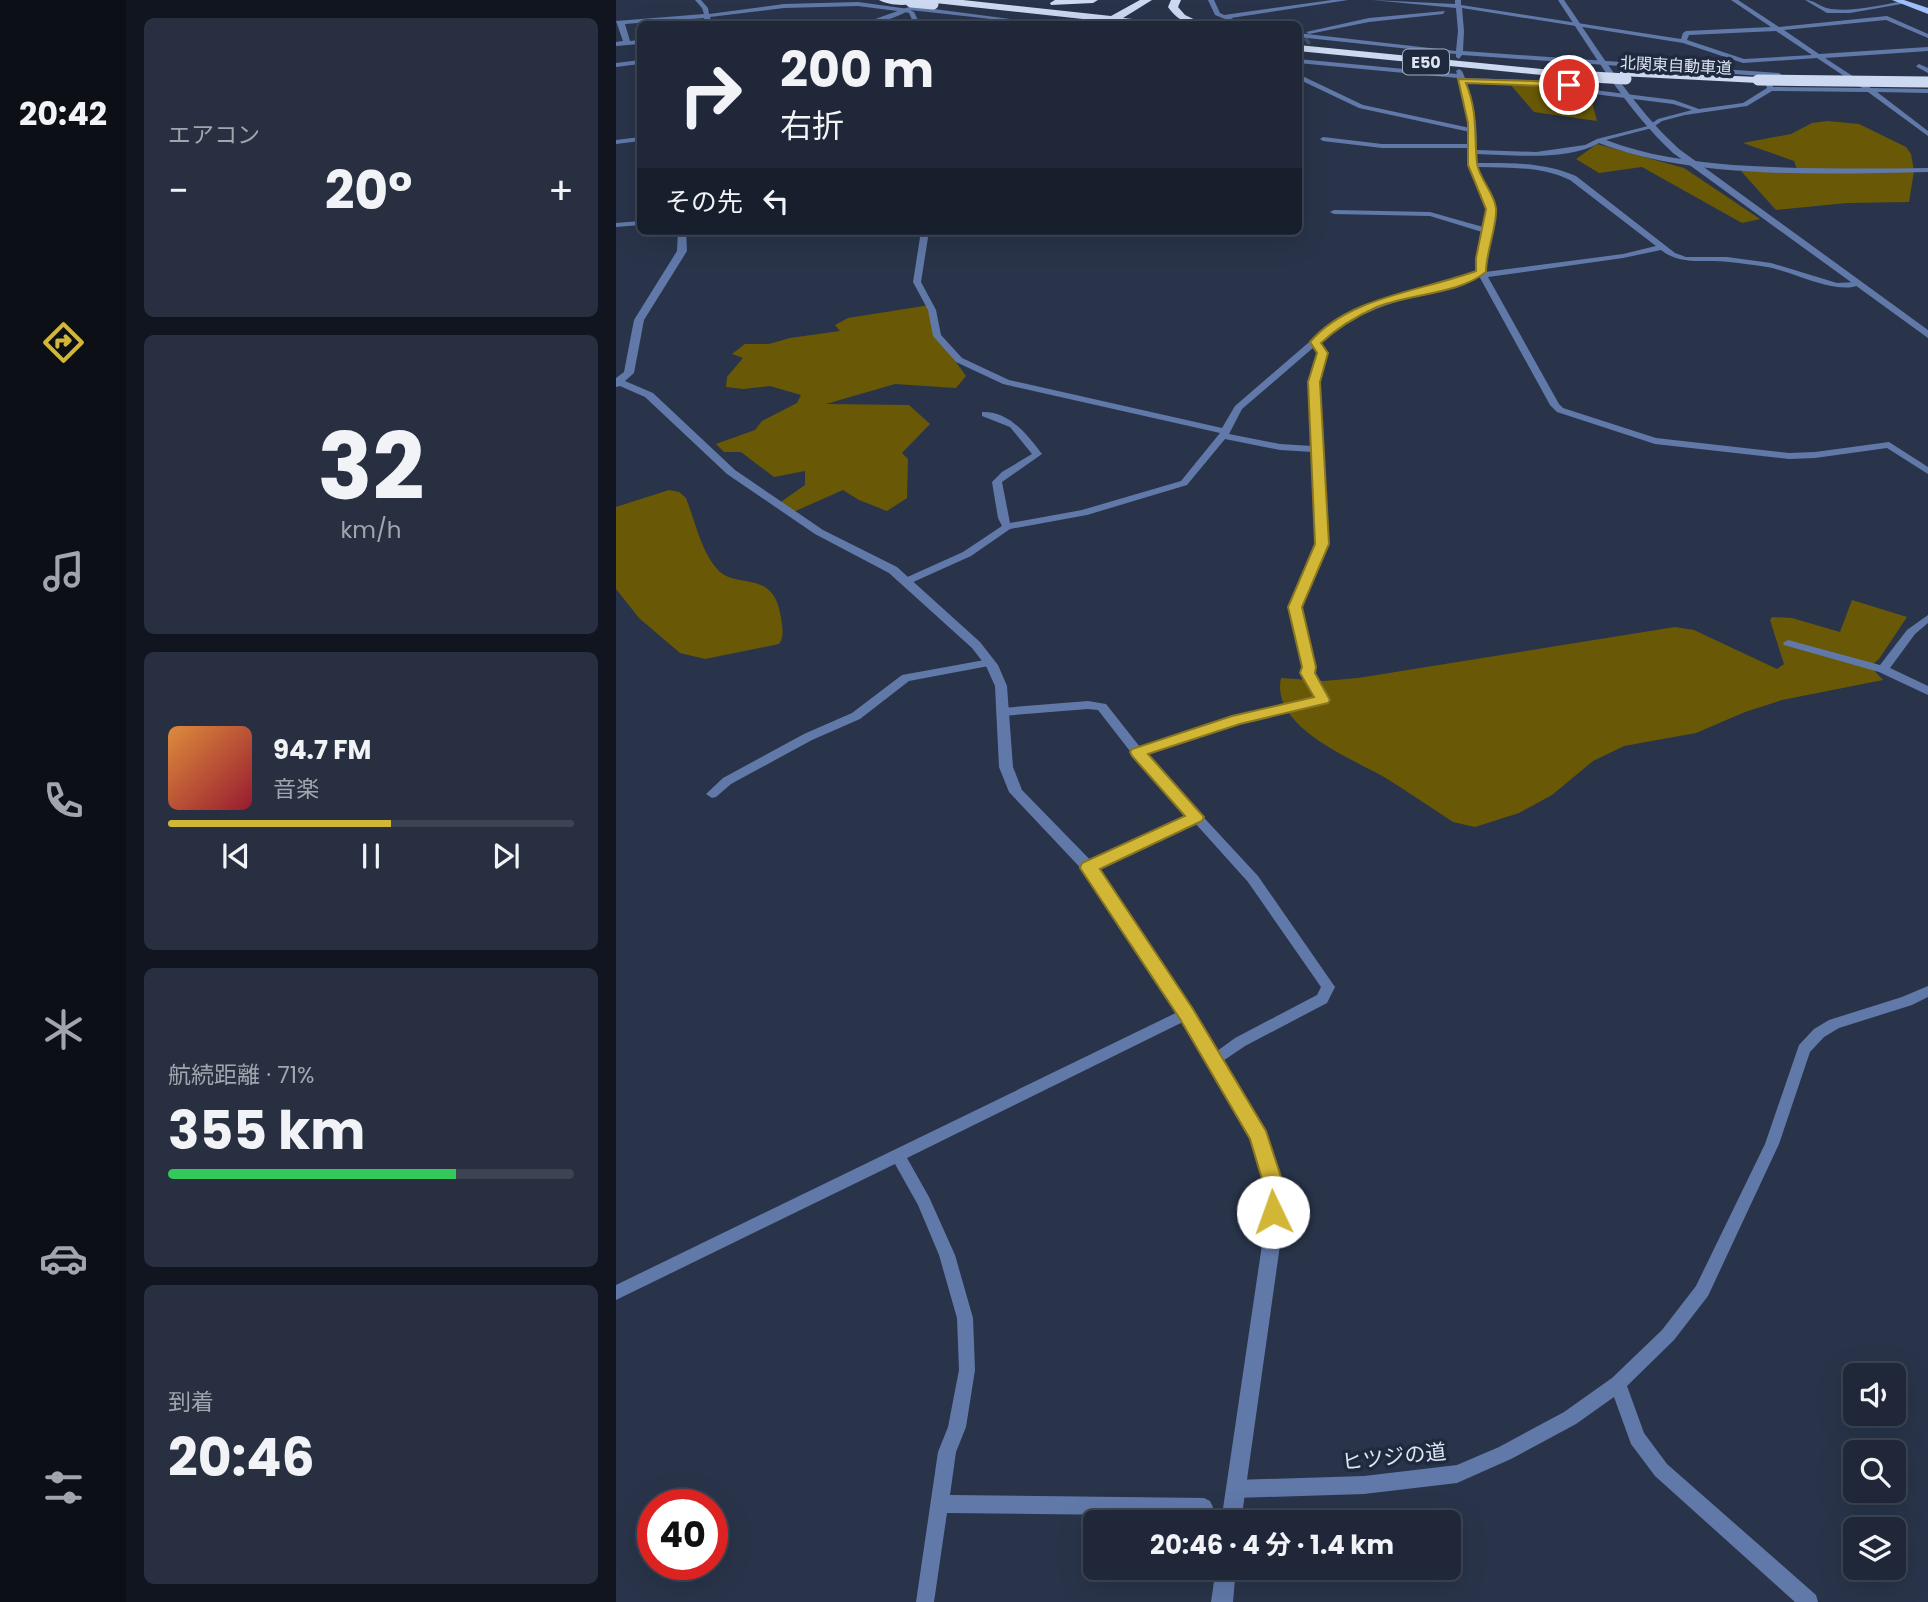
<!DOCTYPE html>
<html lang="ja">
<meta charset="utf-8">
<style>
:root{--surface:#1f2738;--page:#272f40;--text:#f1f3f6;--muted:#a1a5ae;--line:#3c4453;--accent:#d2b635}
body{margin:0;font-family:Poppins,"Noto Sans JP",sans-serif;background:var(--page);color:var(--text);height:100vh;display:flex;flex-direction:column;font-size:26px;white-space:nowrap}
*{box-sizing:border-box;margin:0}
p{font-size:23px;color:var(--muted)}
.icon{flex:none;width:38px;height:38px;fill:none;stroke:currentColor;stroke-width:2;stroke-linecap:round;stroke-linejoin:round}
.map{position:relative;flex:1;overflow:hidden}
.drawer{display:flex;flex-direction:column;gap:18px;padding:18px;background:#11151f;width:490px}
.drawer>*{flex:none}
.hud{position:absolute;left:21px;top:21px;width:665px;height:214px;border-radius:10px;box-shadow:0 7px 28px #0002,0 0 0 2px var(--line);background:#1f2738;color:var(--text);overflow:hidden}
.tools{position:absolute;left:1227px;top:1363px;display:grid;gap:14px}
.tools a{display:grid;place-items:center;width:63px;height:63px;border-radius:10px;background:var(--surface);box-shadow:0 7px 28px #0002,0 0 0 2px var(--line);font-size:35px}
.speed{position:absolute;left:21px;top:1489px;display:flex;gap:14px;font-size:35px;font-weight:700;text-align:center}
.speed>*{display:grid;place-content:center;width:91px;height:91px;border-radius:50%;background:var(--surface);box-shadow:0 7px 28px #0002,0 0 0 2px var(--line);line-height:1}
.speed .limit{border:10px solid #d22;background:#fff;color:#111}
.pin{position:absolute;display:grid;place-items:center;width:60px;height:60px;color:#fff;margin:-30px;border:4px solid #fff;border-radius:50%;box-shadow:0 2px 7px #0007}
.me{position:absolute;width:77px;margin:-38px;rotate:357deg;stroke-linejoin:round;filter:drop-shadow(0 0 5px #0008)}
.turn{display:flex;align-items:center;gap:24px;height:147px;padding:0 28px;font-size:32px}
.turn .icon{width:91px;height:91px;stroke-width:2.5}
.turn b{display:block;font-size:49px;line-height:60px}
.then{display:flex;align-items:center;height:66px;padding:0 28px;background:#0003;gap:14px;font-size:26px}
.big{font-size:52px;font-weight:700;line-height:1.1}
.drawer .widget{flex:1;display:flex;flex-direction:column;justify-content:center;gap:10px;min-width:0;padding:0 24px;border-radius:10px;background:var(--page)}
.drawer .dial{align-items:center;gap:0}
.dial b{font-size:91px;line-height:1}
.song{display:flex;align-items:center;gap:21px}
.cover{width:84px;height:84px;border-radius:10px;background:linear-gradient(135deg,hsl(30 70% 55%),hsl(350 70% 35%))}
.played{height:7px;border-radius:4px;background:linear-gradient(90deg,var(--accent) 55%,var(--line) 55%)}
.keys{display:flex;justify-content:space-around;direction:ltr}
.heat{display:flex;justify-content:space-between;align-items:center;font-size:38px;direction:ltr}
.charge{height:10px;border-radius:5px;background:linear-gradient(90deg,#34c759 71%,var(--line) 0)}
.trip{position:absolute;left:467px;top:1510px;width:378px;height:70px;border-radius:10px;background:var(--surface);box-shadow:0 7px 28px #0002,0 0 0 2px var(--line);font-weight:700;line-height:70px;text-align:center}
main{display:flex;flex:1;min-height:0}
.tabs{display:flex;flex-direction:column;width:126px;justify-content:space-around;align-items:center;background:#0c1016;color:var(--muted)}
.tabs .icon{width:49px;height:49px}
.tabs .on{color:var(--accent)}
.tabs b{font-size:32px;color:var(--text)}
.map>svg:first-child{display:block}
.green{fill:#695906}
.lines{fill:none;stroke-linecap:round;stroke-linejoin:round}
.minor-tunnel{stroke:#444f63;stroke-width:7;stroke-dasharray:7 3.5;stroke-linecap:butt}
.minor{fill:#6179a9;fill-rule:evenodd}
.tertiary{fill:#6179a9;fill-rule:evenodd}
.primary{fill:#a0bef9;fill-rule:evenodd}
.motorway{fill:#cdd9f1;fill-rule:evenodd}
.motorway-bridge{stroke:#cdd9f1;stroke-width:11}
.route{fill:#d2b635;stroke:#887622;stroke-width:2}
.labels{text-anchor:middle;stroke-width:7;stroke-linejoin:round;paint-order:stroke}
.shield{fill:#1f2a3f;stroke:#a4adbd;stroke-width:2}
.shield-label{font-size:16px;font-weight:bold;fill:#dde5f3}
.far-street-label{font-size:16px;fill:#dde5f3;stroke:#1f2a3f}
.near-street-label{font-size:21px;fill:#dde5f3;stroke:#1f2a3f}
</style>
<main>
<nav class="tabs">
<b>20:42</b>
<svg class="icon on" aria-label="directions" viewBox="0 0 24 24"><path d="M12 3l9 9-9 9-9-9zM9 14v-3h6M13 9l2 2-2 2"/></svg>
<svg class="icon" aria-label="music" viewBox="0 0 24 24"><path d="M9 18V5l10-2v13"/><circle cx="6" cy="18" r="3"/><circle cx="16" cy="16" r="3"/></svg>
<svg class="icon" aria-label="phone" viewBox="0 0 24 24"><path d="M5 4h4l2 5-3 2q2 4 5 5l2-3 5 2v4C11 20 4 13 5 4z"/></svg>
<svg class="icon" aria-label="climate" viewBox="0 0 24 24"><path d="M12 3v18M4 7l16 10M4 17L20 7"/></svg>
<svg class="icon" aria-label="car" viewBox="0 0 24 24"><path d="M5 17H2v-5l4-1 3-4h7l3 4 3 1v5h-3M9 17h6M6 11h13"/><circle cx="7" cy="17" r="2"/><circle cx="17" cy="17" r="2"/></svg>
<svg class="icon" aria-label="filters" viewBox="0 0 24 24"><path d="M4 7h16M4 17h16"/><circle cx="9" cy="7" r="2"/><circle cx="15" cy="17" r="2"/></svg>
</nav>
<section class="drawer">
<div class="widget"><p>エアコン</p>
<div class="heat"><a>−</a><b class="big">20°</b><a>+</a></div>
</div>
<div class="widget dial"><b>32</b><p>km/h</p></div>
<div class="widget">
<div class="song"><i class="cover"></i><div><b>94.7 FM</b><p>音楽</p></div></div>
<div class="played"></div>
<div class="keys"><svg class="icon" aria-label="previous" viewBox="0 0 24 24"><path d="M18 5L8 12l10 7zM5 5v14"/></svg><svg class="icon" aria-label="pause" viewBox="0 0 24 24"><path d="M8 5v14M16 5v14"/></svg><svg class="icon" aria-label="next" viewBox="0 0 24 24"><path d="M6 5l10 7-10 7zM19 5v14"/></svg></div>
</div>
<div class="widget"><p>航続距離 · 71%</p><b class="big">355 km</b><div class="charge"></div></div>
<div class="widget"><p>到着</p><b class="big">20:46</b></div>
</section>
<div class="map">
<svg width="1312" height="1602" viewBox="0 0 1312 1602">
<rect width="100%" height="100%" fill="#29344a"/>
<g class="green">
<path d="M 898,80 L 950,86 L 974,94 L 981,121 L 918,112 L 893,83 Z"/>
<path d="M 1212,121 L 1243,124 L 1290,147 L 1295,154 L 1298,171 L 1293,202 L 1231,203 L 1160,210 L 1125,171 L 1181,169 L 1178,161 L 1127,143 L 1175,134 L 1196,123 Z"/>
<path d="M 981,144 L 1068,168 L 1144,219 L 1126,223 L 1026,167 L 983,173 L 960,159 Z"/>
<path d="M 314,305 L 321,336 L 350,376 L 340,388 L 279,384 L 210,404 L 293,405 L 314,424 L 286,453 L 292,459 L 291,498 L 271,511 L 243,500 L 227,490 L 175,513 L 162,504 L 189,485 L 189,471 L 158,477 L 125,452 L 108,452 L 100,444 L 139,430 L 146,421 L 181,403 L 185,395 L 154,386 L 127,389 L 110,387 L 111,377 L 127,358 L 116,354 L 129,344 L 153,344 L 174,338 L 224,331 L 219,325 L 232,318 Z"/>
<path d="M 53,490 L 63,492 L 70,498 C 79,521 85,551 101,569 C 120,591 158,567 165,618 C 166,627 169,636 163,644 L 89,659 L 64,653 L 23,618 L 0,589 L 0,507 Z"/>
<path d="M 1236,600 L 1291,617 L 1263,659 L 1254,666 L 1267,680 L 1166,700 L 1129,712 L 1080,733 L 1008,746 L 977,761 L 936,795 L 903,813 L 859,827 L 837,822 C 814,807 791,791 768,777 C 735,758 654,727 665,678 L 708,681 L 742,678 L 1059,627 L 1078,630 L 1161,669 L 1168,664 L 1154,620 L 1156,617 L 1176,618 L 1224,632 Z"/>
</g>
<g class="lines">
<path class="minor-tunnel" d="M 682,49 L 693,40"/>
<g class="minor">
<path d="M 79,0 L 85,0 L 92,8 L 93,14 L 168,4 L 242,2 L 293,9 L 295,6 L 433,24 L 419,24 L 294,10 L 298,12 L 304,24 L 298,24 L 293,13 L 289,12 L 242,6 L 168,8 L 94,17 L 96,24 L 90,24 L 88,18 L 9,24 L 14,41 L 24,40 L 24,44 L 0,46 L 0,42 L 7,41 L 0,21 L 88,14 L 86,8 Z"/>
<path d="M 592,0 L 598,0 L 604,13 L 608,15 L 716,0 L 732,0 L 615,18 L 628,24 L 621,24 L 599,15 Z"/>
<path d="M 756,0 L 839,4 L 839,0 L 845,0 L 845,5 L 1065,39 L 1067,33 L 1070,31 L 1155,27 L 1115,0 L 1122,0 L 1163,27 L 1271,16 L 1312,34 L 1312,38 L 1270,20 L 1168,30 L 1203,54 L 1312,47 L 1312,51 L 1209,58 L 1255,88 L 1312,89 L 1312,93 L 1261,92 L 1312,131 L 1312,136 L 1252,92 L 1156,91 L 1131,106 L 1069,115 L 1046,121 L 1036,128 L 990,140 C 1031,156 1074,161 1117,165 C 1182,169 1247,169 1312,168 L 1312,172 C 1211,174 1078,180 983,143 C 953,161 896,155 861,154 L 861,163 C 895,163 928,162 960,176 L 1059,253 L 1070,257 L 1111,257 L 1155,263 L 1221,283 L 1241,282 L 1245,284 C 1222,297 1176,271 1151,267 C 1138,265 1125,263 1113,262 C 1089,259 1065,266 1045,250 L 1007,258 L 872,277 L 943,404 L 947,408 L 1040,438 L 1173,453 L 1199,452 L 1273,442 L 1312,467 L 1312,474 L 1271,448 L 1199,458 L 1173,459 L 1039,444 L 941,412 L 934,405 L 863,276 C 808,296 749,303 704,342 L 711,353 L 702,382 L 711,544 L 684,607 L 699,667 L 698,673 L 713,700 L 707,704 L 623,723 L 529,754 L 642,876 L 719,987 L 711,1003 L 629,1046 L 598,1067 L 593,1065 L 591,1061 L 593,1057 L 619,1038 L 701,995 L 705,987 L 632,882 L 579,823 L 477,871 L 467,871 L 466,868 L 467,865 L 572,816 L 517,755 L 482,710 L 472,709 L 386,716 L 380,712 L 386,708 L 472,701 L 490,704 L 524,747 L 617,717 L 700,698 L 686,673 L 687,667 L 674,607 L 701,544 L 697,452 L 664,450 L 609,439 L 571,485 L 471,515 L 394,529 L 355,556 L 295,583 L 287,583 L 286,581 L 287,579 L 347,552 L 386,526 L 382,518 L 376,482 L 386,472 L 416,454 L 394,427 L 366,416 L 366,412 C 393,411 411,434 426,454 L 386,482 L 394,523 L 466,510 L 565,481 L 604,433 L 387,384 L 340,362 L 317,336 L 312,310 L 297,282 L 305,231 L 313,231 L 305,282 L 320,310 L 325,335 L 346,358 L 393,380 L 606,428 L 619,406 L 713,325 L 755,303 L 825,284 L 861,271 L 861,258 L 866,232 L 814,216 L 718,214 L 714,212 L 718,210 L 814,212 L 867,227 L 871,209 L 853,165 L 853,148 L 766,148 L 707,141 L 704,139 L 707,137 L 766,144 L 853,144 L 854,132 L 743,108 L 682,79 L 682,74 L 747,105 L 854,128 L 850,101 L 842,78 L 682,63 L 682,59 L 841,74 L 840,71 L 843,69 L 846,71 L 849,78 L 937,81 L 978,90 L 1058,100 L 1083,109 L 1127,103 L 1151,88 L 1146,76 L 846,55 L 843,59 L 840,57 L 840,54 L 682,37 L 682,33 L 840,51 L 842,31 L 840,8 ZM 846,8 L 1067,43 L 1127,63 L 1201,58 L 1246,88 L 1157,87 L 1153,76 L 1165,76 L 1166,75 L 1163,73 L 847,51 L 848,31 ZM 1160,31 L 1196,55 L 1128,59 L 1071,40 L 1073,35 ZM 850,82 L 937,85 L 978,94 L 1057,104 L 1076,110 L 1042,119 L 1032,126 L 981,139 L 969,145 L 920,152 L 861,150 L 860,123 ZM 862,167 C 894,168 924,166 954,180 L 1040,246 L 1007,254 L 869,272 L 869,258 L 879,209 ZM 698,347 L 703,353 L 694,382 L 696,446 L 664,444 L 613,434 L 626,409 Z"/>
<path d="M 1189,0 C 1199,0 1205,8 1215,9 C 1238,12 1265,5 1288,1 L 1291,3 L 1234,13 L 1211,13 Z"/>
<path d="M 829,11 L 827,14 L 753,22 L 693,34 L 690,32 L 753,18 Z"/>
<path d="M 1303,64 L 1312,68 L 1312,73 L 1301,67 L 1300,66 Z"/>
<path d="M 24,137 L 24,141 L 0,144 L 0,140 Z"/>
<path d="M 24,221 L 24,225 L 0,227 L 0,223 Z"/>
<path d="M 1312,615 L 1312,623 L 1299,634 L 1274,668 L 1312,686 L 1312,695 L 1263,672 L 1168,645 L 1167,643 L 1172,640 L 1264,665 L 1291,630 Z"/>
<path d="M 374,659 L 380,663 L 378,665 L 293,681 L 244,719 L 196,740 L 115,784 L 100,797 L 96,798 L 90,794 L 107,778 L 188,734 L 236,713 L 286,675 Z"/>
<path d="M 1312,986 L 1312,997 L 1296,1005 L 1223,1028 L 1208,1037 L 1194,1052 L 1163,1144 L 1092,1296 L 1058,1340 L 1011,1386 L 1028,1433 L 1051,1464 L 1200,1595 L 1202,1602 L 1179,1602 L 1039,1476 L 1015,1444 L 998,1397 L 960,1424 L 895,1459 L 841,1483 L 748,1494 L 619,1498 L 613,1495 L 610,1489 L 613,1483 L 619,1480 L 748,1476 L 841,1465 L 883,1447 L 948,1412 L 996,1378 L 1046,1330 L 1080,1286 L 1149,1144 L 1183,1045 L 1198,1029 L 1213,1020 L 1286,997 Z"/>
<path d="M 570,1008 L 575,1010 L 577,1014 L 575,1018 L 291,1158 L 313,1197 L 339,1255 L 357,1318 L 359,1370 L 350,1427 L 340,1452 L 334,1495 L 588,1498 L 594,1501 L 597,1507 L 594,1513 L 588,1516 L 331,1513 L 318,1602 L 300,1602 L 322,1452 L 332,1427 L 343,1370 L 341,1318 L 323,1255 L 302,1205 L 279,1164 L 0,1300 L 0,1285 Z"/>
</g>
<g class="tertiary">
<path d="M 302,0 L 309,0 C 296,12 262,26 245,24 L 293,7 Z"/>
<path d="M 942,0 L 948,0 C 984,52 1016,106 1063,149 L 1312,330 L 1312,338 L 1057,153 C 1010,109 977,53 942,0 Z"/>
<path d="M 24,60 L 24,64 L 0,67 L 0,63 Z"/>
<path d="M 62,231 L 70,231 L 71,251 L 28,320 L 18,373 L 9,381 L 37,393 L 119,470 L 207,530 L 281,567 L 364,642 L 382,665 L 391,686 L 397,767 L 406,790 L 484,870 L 576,1010 L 649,1132 L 667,1186 L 665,1238 L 625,1522 L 605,1522 L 647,1238 L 649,1186 L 635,1139 L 564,1018 L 474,878 L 393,792 L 383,767 L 379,686 L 370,666 L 356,648 L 273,573 L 199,534 L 111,474 L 29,397 L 4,386 L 0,387 L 0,378 L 8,372 L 18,320 L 61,251 Z"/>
<path d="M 600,1568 L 620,1568 L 617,1602 L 595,1602 Z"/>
</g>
<path class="primary" d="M 1276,0 L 1288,0 L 1312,8 L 1312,14 Z"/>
<g class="motorway">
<path d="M 263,0 L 299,0 L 300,2 C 292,7 271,5 263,0 Z"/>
<path d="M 314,0 L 347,0 L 495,16 L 524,0 L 536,0 L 507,18 L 537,21 L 542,24 L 513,24 L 319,3 Z"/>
<path d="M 439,0 L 482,0 L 477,3 L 435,5 L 434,3 Z"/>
<path d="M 555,0 L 565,0 L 562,7 L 569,15 L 588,24 C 571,24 562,21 552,7 Z"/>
<path d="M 682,45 L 976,74 L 982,77 L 976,80 L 682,51 Z"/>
<path d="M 1008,71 L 1142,77 L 1148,80 L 1142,83 L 1004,76 L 1004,72 Z"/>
</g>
<g class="motorway-bridge">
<path d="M 295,2 L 317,4"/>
<path d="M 976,77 L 1010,79"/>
<path d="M 1142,80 L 1312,82"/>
</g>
</g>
<path class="route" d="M 842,79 L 953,82 L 957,85 L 953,87 L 850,83 C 862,113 858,133 861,163 C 863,179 878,192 880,208 C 882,223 870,252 870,272 C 841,295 795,293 761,307 C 741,316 721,328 705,343 L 712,353 L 704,382 L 713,544 L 686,607 L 700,667 L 699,673 L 714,700 L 712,703 L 624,724 L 532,754 L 588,817 L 586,821 L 484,869 L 577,1009 L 650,1131 L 668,1186 L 667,1212 L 664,1218 L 657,1221 L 650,1218 L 647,1212 L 648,1186 L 634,1139 L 564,1019 L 464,868 L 466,863 L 569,816 L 516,756 L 514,752 L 516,749 L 616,716 L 698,697 L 684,673 L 686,667 L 672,607 L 699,544 L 692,382 L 701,353 L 694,342 C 732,297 806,291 860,271 L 860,258 L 870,209 L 852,165 L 852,123 Z"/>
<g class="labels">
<rect class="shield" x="787" y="49.5" width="46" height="25" rx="5"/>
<g class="shield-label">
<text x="810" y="68">E50</text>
</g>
<g class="far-street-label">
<text transform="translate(1060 65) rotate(3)" y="6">北関東自動車道</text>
</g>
<g class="near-street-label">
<text transform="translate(778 1457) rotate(-6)" y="7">ヒツジの道</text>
</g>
</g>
</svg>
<div class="tools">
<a><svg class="icon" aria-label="sound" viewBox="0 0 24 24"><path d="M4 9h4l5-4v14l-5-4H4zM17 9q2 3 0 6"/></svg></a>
<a><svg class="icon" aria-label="search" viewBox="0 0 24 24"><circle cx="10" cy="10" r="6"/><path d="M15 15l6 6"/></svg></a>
<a><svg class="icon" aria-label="layers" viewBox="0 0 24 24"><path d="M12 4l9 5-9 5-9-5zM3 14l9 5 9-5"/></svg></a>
</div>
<div class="speed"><div class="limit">40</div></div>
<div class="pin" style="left:953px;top:85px;background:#d93025"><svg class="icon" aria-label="arrive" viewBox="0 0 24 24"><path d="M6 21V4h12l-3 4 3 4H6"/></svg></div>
<svg class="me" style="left:657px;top:1212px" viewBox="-20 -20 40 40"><circle r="19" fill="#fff"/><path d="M0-13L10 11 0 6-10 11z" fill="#d2b635"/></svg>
<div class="trip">20:46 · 4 分 · 1.4 km</div>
<div class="hud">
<div class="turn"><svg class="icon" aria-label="right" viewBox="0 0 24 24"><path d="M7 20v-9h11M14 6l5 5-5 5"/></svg><div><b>200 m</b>右折</div></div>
<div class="then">その先<svg class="icon" aria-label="left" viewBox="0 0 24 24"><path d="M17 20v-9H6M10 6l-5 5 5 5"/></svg></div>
</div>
</div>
</main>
